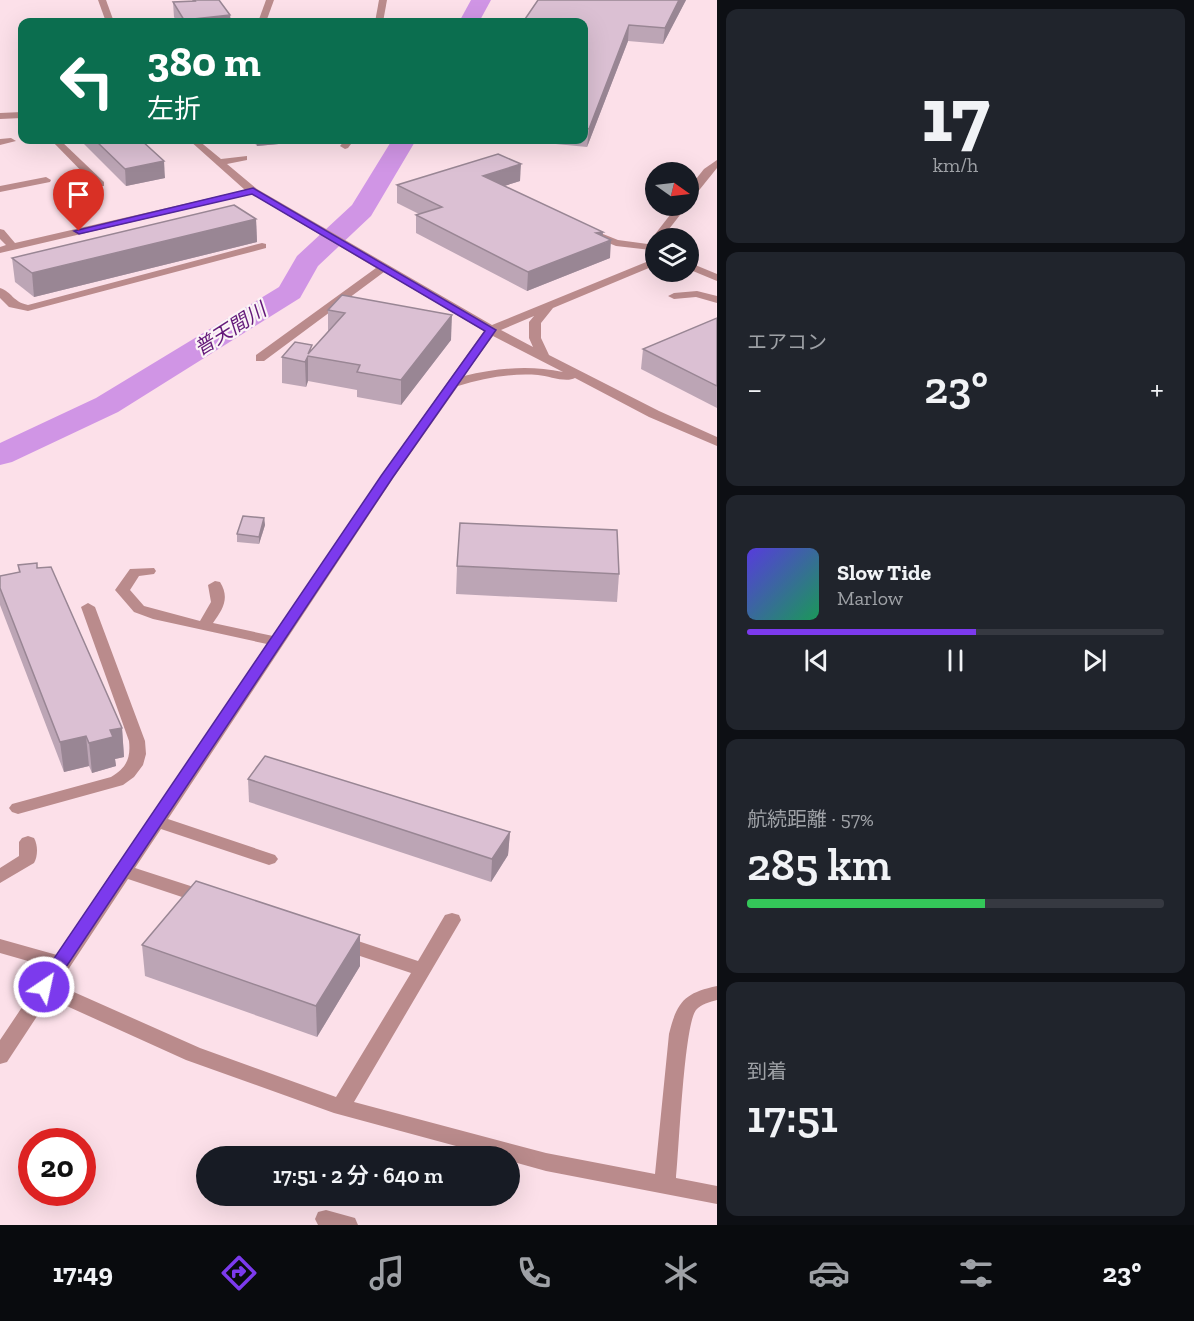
<!DOCTYPE html>
<html lang="ja">
<meta charset="utf-8">
<style>
:root{--surface:#171b24;--page:#20242c;--text:#f1f3f6;--muted:#9ea1a6;--line:#363941;--accent:#7c3aed}
body{margin:0;font-family:"Zilla Slab","Noto Sans JP",serif;background:var(--page);color:var(--text);height:100vh;display:flex;flex-direction:column;font-size:22px;white-space:nowrap}
*{box-sizing:border-box;margin:0}
p{font-size:20px;color:var(--muted)}
.icon{flex:none;width:33px;height:33px;fill:none;stroke:currentColor;stroke-width:2;stroke-linecap:round;stroke-linejoin:round}
.map{position:relative;flex:1;overflow:hidden}
.drawer{display:flex;flex-direction:column;gap:9px;padding:9px;background:#0d0f14;width:477px}
.drawer>*{flex:none}
.guide{position:absolute;left:18px;top:18px;width:570px;height:126px;border-radius:12px;box-shadow:0 6px 24px #0002;background:#0b6e4f;color:#fff;overflow:hidden}
.needle{width:39px;rotate:104deg}
.tools{position:absolute;left:645px;top:162px;display:grid;gap:12px}
.tools a{display:grid;place-items:center;width:54px;height:54px;border-radius:50%;background:var(--surface);box-shadow:0 6px 24px #0002;font-size:30px}
.speed{position:absolute;left:18px;top:1128px;display:flex;gap:12px;font-size:30px;font-weight:700;text-align:center}
.speed>*{display:grid;place-content:center;width:78px;height:78px;border-radius:50%;background:var(--surface);box-shadow:0 6px 24px #0002;line-height:1}
.speed .limit{border:9px solid #d22;background:#fff;color:#111}
.pin{position:absolute;display:grid;place-items:center;width:51px;height:51px;color:#fff;margin:-62px -26px;border-radius:50% 50% 50% 0;rotate:-45deg;box-shadow:0 0 6px #0007}
.pin .icon{rotate:45deg}
.me{position:absolute;width:66px;margin:-33px;rotate:34deg;stroke-linejoin:round;filter:drop-shadow(0 0 4px #0008)}
.turn{display:flex;align-items:center;gap:21px;height:126px;padding:0 30px;font-size:27px}
.turn .icon{width:78px;height:78px;stroke-width:2.5}
.turn b{display:block;font-size:42px;line-height:51px}
.big{font-size:45px;font-weight:600;line-height:1.1}
.drawer .widget{flex:1;display:flex;flex-direction:column;justify-content:center;gap:9px;min-width:0;padding:0 21px;border-radius:12px;background:var(--page)}
.drawer .dial{align-items:center;gap:0}
.dial b{font-size:78px;line-height:1}
.song{display:flex;align-items:center;gap:18px}
.cover{width:72px;height:72px;border-radius:9px;background:linear-gradient(135deg,hsl(250 70% 55%),hsl(150 70% 35%))}
.played{height:6px;border-radius:3px;background:linear-gradient(90deg,var(--accent) 55%,var(--line) 55%)}
.keys{display:flex;justify-content:space-around;direction:ltr}
.heat{display:flex;justify-content:space-between;align-items:center;font-size:33px;direction:ltr}
.charge{height:9px;border-radius:4px;background:linear-gradient(90deg,#34c759 57%,var(--line) 0)}
.trip{position:absolute;left:196px;top:1146px;width:324px;height:60px;border-radius:30px;background:var(--surface);box-shadow:0 6px 24px #0002;font-weight:600;line-height:60px;text-align:center}
.menu{display:flex;height:96px;justify-content:space-around;align-items:center;background:#090b0e;color:var(--muted)}
.menu .icon{width:42px;height:42px}
.menu .selected{color:var(--accent)}
.menu b{font-size:27px;color:var(--text)}
main{display:flex;flex:1;min-height:0}
.map>svg:first-child{display:block}
.lines{fill:none;stroke-linecap:round;stroke-linejoin:round}
.river{fill:#d095e5;fill-rule:evenodd}
.minor{fill:#ba8b8c;fill-rule:evenodd}
.wall{fill:#bca5b5}
.shaded-wall{fill:#998694}
.building{fill:#dbc0d3;stroke:#998694;stroke-width:1.5}
.route{fill:#7c3aed;stroke:#51269a;stroke-width:1.5}
.labels{text-anchor:middle;stroke-width:4.5;stroke-linejoin:round;paint-order:stroke}
.far-water-label{font-size:20px;font-style:italic;fill:#631979;stroke:#fbf4f6}
</style>
<main>
<div class="map">
<svg width="717" height="1225" viewBox="0 0 717 1225">
<rect width="100%" height="100%" fill="#fce0e9"/>
<g class="lines">
<g class="river">
<path d="M 471,0 L 491,0 L 479,22 L 459,22 Z"/>
<path d="M 392,140 L 416,140 L 371,216 L 318,266 L 300,298 L 118,412 L 12,462 L 0,465 L 0,443 L 96,398 L 279,287 L 297,256 L 352,205 Z"/>
</g>
<g class="minor">
<path d="M 98,0 L 106,0 L 114,22 L 106,22 Z"/>
<path d="M 266,0 L 274,0 L 266,22 L 258,22 Z"/>
<path d="M 379,0 L 387,0 L 383,22 L 375,22 Z"/>
<path d="M 22,112 L 22,118 L 0,119 L 0,113 Z"/>
<path d="M 0,139 L 11,138 L 16,141 L 0,145 Z"/>
<path d="M 51,140 L 60,140 L 104,182 L 104,186 L 96,186 Z"/>
<path d="M 189,140 L 198,140 L 221,159 L 247,156 L 247,160 L 227,164 L 257,189 L 492,325 L 656,258 L 656,265 L 553,308 L 541,323 L 541,338 L 549,355 L 659,411 L 717,437 L 717,446 L 649,417 L 575,378 C 566,383 549,376 538,375 C 510,373 484,378 458,386 L 394,477 L 168,819 L 275,855 L 278,859 L 275,863 L 269,865 L 161,829 L 135,868 L 212,893 L 215,898 L 212,903 L 206,905 L 128,879 L 58,985 L 200,1048 L 336,1097 L 411,973 L 333,947 L 331,942 L 333,937 L 340,935 L 418,961 L 445,915 L 452,913 L 459,915 L 461,920 L 354,1102 L 546,1153 L 655,1174 L 669,1034 C 677,1001 685,993 717,986 L 717,1000 C 710,1002 701,1004 696,1010 C 684,1025 679,1151 676,1178 L 717,1186 L 717,1204 L 546,1171 L 510,1161 L 510,1156 L 493,1156 L 334,1113 L 186,1060 L 49,998 L 7,1062 L 0,1064 L 0,1040 L 49,967 L 0,953 L 0,939 L 57,955 L 116,866 L 118,865 L 267,644 L 153,619 L 134,612 L 115,590 L 130,569 L 154,568 L 156,571 L 154,574 L 139,576 L 130,590 L 144,606 L 200,621 L 211,602 L 208,585 L 215,581 L 220,582 C 230,598 223,609 213,623 L 273,636 L 383,473 L 484,331 L 384,272 L 264,361 L 256,361 L 256,355 L 376,268 L 252,194 L 0,253 L 0,247 L 6,245 L 0,239 L 0,229 L 4,230 L 15,243 L 245,190 ZM 534,316 L 529,322 L 529,338 L 533,347 L 501,330 ZM 493,336 L 563,372 C 529,365 498,368 464,376 Z"/>
<path d="M 345,140 L 354,140 L 348,148 L 345,149 L 340,146 Z"/>
<path d="M 717,160 L 717,168 L 692,199 L 688,200 L 688,189 L 704,169 Z"/>
<path d="M 46,177 L 51,180 L 50,182 L 0,192 L 0,186 Z"/>
<path d="M 677,206 L 687,206 L 662,238 L 653,240 L 652,238 Z"/>
<path d="M 593,230 L 618,240 L 655,245 L 656,248 L 651,250 L 616,246 L 589,235 L 589,231 Z"/>
<path d="M 262,243 L 266,244 L 266,248 L 28,311 L 9,307 L 0,298 L 0,288 C 12,292 13,302 28,305 Z"/>
<path d="M 688,262 L 717,274 L 717,281 L 688,269 Z"/>
<path d="M 697,291 L 717,296 L 717,303 L 696,297 L 674,299 L 668,296 L 674,293 Z"/>
<path d="M 88,603 L 95,607 L 145,741 L 146,754 L 143,765 L 134,777 L 123,785 L 18,814 L 12,812 L 9,808 L 12,804 L 111,777 C 126,768 131,759 129,741 L 81,607 Z"/>
<path d="M 28,836 L 34,838 C 38,845 38,856 34,863 L 0,883 L 0,868 L 19,856 L 19,842 L 22,838 Z"/>
<path d="M 326,1210 L 355,1218 L 358,1225 L 318,1225 L 315,1219 L 318,1212 Z"/>
</g>
</g>
<g class="wall">
<path d="M 192,0 L 219,0 L 231,22 L 177,22 L 174,17 L 173,2 L 192,1 Z"/>
<path d="M 686,0 L 663,44 L 628,41 L 587,147 L 514,140 L 584,140 L 584,22 Z"/>
<path d="M 80,140 L 141,140 L 165,178 L 126,186 Z"/>
<path d="M 252,140 L 322,140 L 257,146 Z"/>
<path d="M 520,181 L 504,186 L 602,236 L 610,258 L 527,291 L 416,233 L 416,215 L 419,214 L 397,203 L 397,185 Z"/>
<path d="M 256,219 L 257,242 L 34,297 L 15,282 L 12,258 Z"/>
<path d="M 342,295 L 451,340 L 401,405 L 357,397 L 357,390 L 308,381 L 306,387 L 282,383 L 282,357 L 312,350 L 328,332 L 328,310 Z"/>
<path d="M 717,318 L 717,408 L 641,369 L 643,349 Z"/>
<path d="M 264,518 L 265,525 L 259,544 L 237,542 L 237,534 Z"/>
<path d="M 37,563 L 37,568 L 122,728 L 124,757 L 115,759 L 116,766 L 92,773 L 89,766 L 64,772 L 0,605 L 0,576 L 19,572 L 18,565 Z"/>
<path d="M 457,566 L 619,574 L 617,602 L 456,594 Z"/>
<path d="M 248,779 L 510,832 L 508,855 L 491,882 L 249,802 Z"/>
<path d="M 360,935 L 360,966 L 317,1037 L 145,976 L 142,945 Z"/>
</g>
<g class="shaded-wall">
<path d="M 679,0 L 686,0 L 663,44 L 665,28 Z"/>
<path d="M 230,15 L 231,22 L 184,22 L 184,20 Z"/>
<path d="M 629,25 L 628,41 L 587,147 L 589,129 Z"/>
<path d="M 257,140 L 322,140 L 257,146 Z"/>
<path d="M 164,161 L 165,178 L 126,186 L 125,169 Z"/>
<path d="M 521,164 L 520,181 L 482,193 L 483,176 Z"/>
<path d="M 256,219 L 257,242 L 34,297 L 32,273 Z"/>
<path d="M 603,232 L 602,244 L 611,240 L 610,258 L 527,291 L 528,272 L 596,233 Z"/>
<path d="M 452,315 L 451,340 L 401,405 L 401,380 Z"/>
<path d="M 308,356 L 308,381 L 306,387 L 305,362 Z"/>
<path d="M 264,518 L 265,525 L 259,544 L 259,537 Z"/>
<path d="M 122,728 L 124,757 L 115,759 L 116,766 L 92,773 L 89,743 L 110,730 Z"/>
<path d="M 86,736 L 89,766 L 64,772 L 60,742 Z"/>
<path d="M 510,832 L 508,855 L 491,882 L 492,859 Z"/>
<path d="M 360,935 L 360,966 L 317,1037 L 316,1006 Z"/>
</g>
<g class="building">
<path d="M 194,0 L 219,0 L 230,15 L 184,20 L 173,2 L 195,1 Z"/>
<path d="M 538,0 L 679,0 L 665,28 L 629,25 L 589,129 L 584,128 L 584,22 L 523,22 Z"/>
<path d="M 95,140 L 141,140 L 164,161 L 125,169 Z"/>
<path d="M 498,154 L 521,164 L 483,176 L 603,232 L 596,233 L 611,240 L 528,272 L 416,215 L 442,207 L 397,185 Z"/>
<path d="M 234,205 L 256,219 L 32,273 L 12,258 Z"/>
<path d="M 342,295 L 452,315 L 401,380 L 357,372 L 360,365 L 308,356 L 305,362 L 282,357 L 295,342 L 312,345 L 308,354 L 345,313 L 328,310 Z"/>
<path d="M 717,318 L 717,386 L 643,349 Z"/>
<path d="M 243,516 L 264,518 L 259,537 L 237,534 Z"/>
<path d="M 460,523 L 617,530 L 619,574 L 457,566 Z"/>
<path d="M 37,563 L 37,568 L 51,567 L 122,728 L 110,730 L 113,737 L 89,743 L 86,736 L 60,742 L 0,588 L 0,576 L 20,572 L 18,565 Z"/>
<path d="M 265,756 L 510,832 L 492,859 L 248,779 Z"/>
<path d="M 196,881 L 360,935 L 316,1006 L 142,945 Z"/>
</g>
<path class="route" d="M 253,188 L 496,330 L 393,477 L 50,991 L 44,993 L 38,991 L 36,987 L 38,982 L 381,476 L 485,331 L 252,194 L 79,234 L 74,231 Z"/>
<g class="labels">
<g class="far-water-label">
<text transform="translate(230 329) rotate(-32)" y="7">普天間川</text>
</g>
</g>
</svg>
<div class="tools">
<a><svg class="needle" viewBox="-14 -14 28 28"><path d="M0-13l5 13h-10z" fill="#e53935"/><path d="M0 13l5-13h-10z" fill="#9ea1a6"/></svg></a>
<a><svg class="icon" aria-label="layers" viewBox="0 0 24 24"><path d="M12 4l9 5-9 5-9-5zM3 14l9 5 9-5"/></svg></a>
</div>
<div class="speed"><div class="limit">20</div></div>
<div class="pin" style="left:79px;top:231px;background:#d93025"><svg class="icon" aria-label="arrive" viewBox="0 0 24 24"><path d="M6 21V4h12l-3 4 3 4H6"/></svg></div>
<svg class="me" style="left:44px;top:987px" viewBox="-20 -20 40 40"><circle r="17" fill="#7c3aed" stroke="#fff" stroke-width="3"/><path d="M0-11L8 9 0 5-8 9z" fill="#fff"/></svg>
<div class="trip">17:51 · 2 分 · 640 m</div>
<div class="guide">
<div class="turn"><svg class="icon" aria-label="left" viewBox="0 0 24 24"><path d="M17 20v-9H6M10 6l-5 5 5 5"/></svg><div><b>380 m</b>左折</div></div>
</div>
</div>
<section class="drawer">
<div class="widget dial"><b>17</b><p>km/h</p></div>
<div class="widget"><p>エアコン</p>
<div class="heat"><a>−</a><b class="big">23°</b><a>+</a></div>
</div>
<div class="widget">
<div class="song"><i class="cover"></i><div><b>Slow Tide</b><p>Marlow</p></div></div>
<div class="played"></div>
<div class="keys"><svg class="icon" aria-label="previous" viewBox="0 0 24 24"><path d="M18 5L8 12l10 7zM5 5v14"/></svg><svg class="icon" aria-label="pause" viewBox="0 0 24 24"><path d="M8 5v14M16 5v14"/></svg><svg class="icon" aria-label="next" viewBox="0 0 24 24"><path d="M6 5l10 7-10 7zM19 5v14"/></svg></div>
</div>
<div class="widget"><p>航続距離 · 57%</p><b class="big">285 km</b><div class="charge"></div></div>
<div class="widget"><p>到着</p><b class="big">17:51</b></div>
</section>
</main>
<nav class="menu">
<b>17:49</b>
<svg class="icon selected" aria-label="directions" viewBox="0 0 24 24"><path d="M12 3l9 9-9 9-9-9zM9 14v-3h6M13 9l2 2-2 2"/></svg>
<svg class="icon" aria-label="music" viewBox="0 0 24 24"><path d="M9 18V5l10-2v13"/><circle cx="6" cy="18" r="3"/><circle cx="16" cy="16" r="3"/></svg>
<svg class="icon" aria-label="phone" viewBox="0 0 24 24"><path d="M5 4h4l2 5-3 2q2 4 5 5l2-3 5 2v4C11 20 4 13 5 4z"/></svg>
<svg class="icon" aria-label="climate" viewBox="0 0 24 24"><path d="M12 3v18M4 7l16 10M4 17L20 7"/></svg>
<svg class="icon" aria-label="car" viewBox="0 0 24 24"><path d="M5 17H2v-5l4-1 3-4h7l3 4 3 1v5h-3M9 17h6M6 11h13"/><circle cx="7" cy="17" r="2"/><circle cx="17" cy="17" r="2"/></svg>
<svg class="icon" aria-label="filters" viewBox="0 0 24 24"><path d="M4 7h16M4 17h16"/><circle cx="9" cy="7" r="2"/><circle cx="15" cy="17" r="2"/></svg>
<b>23°</b>
</nav>
